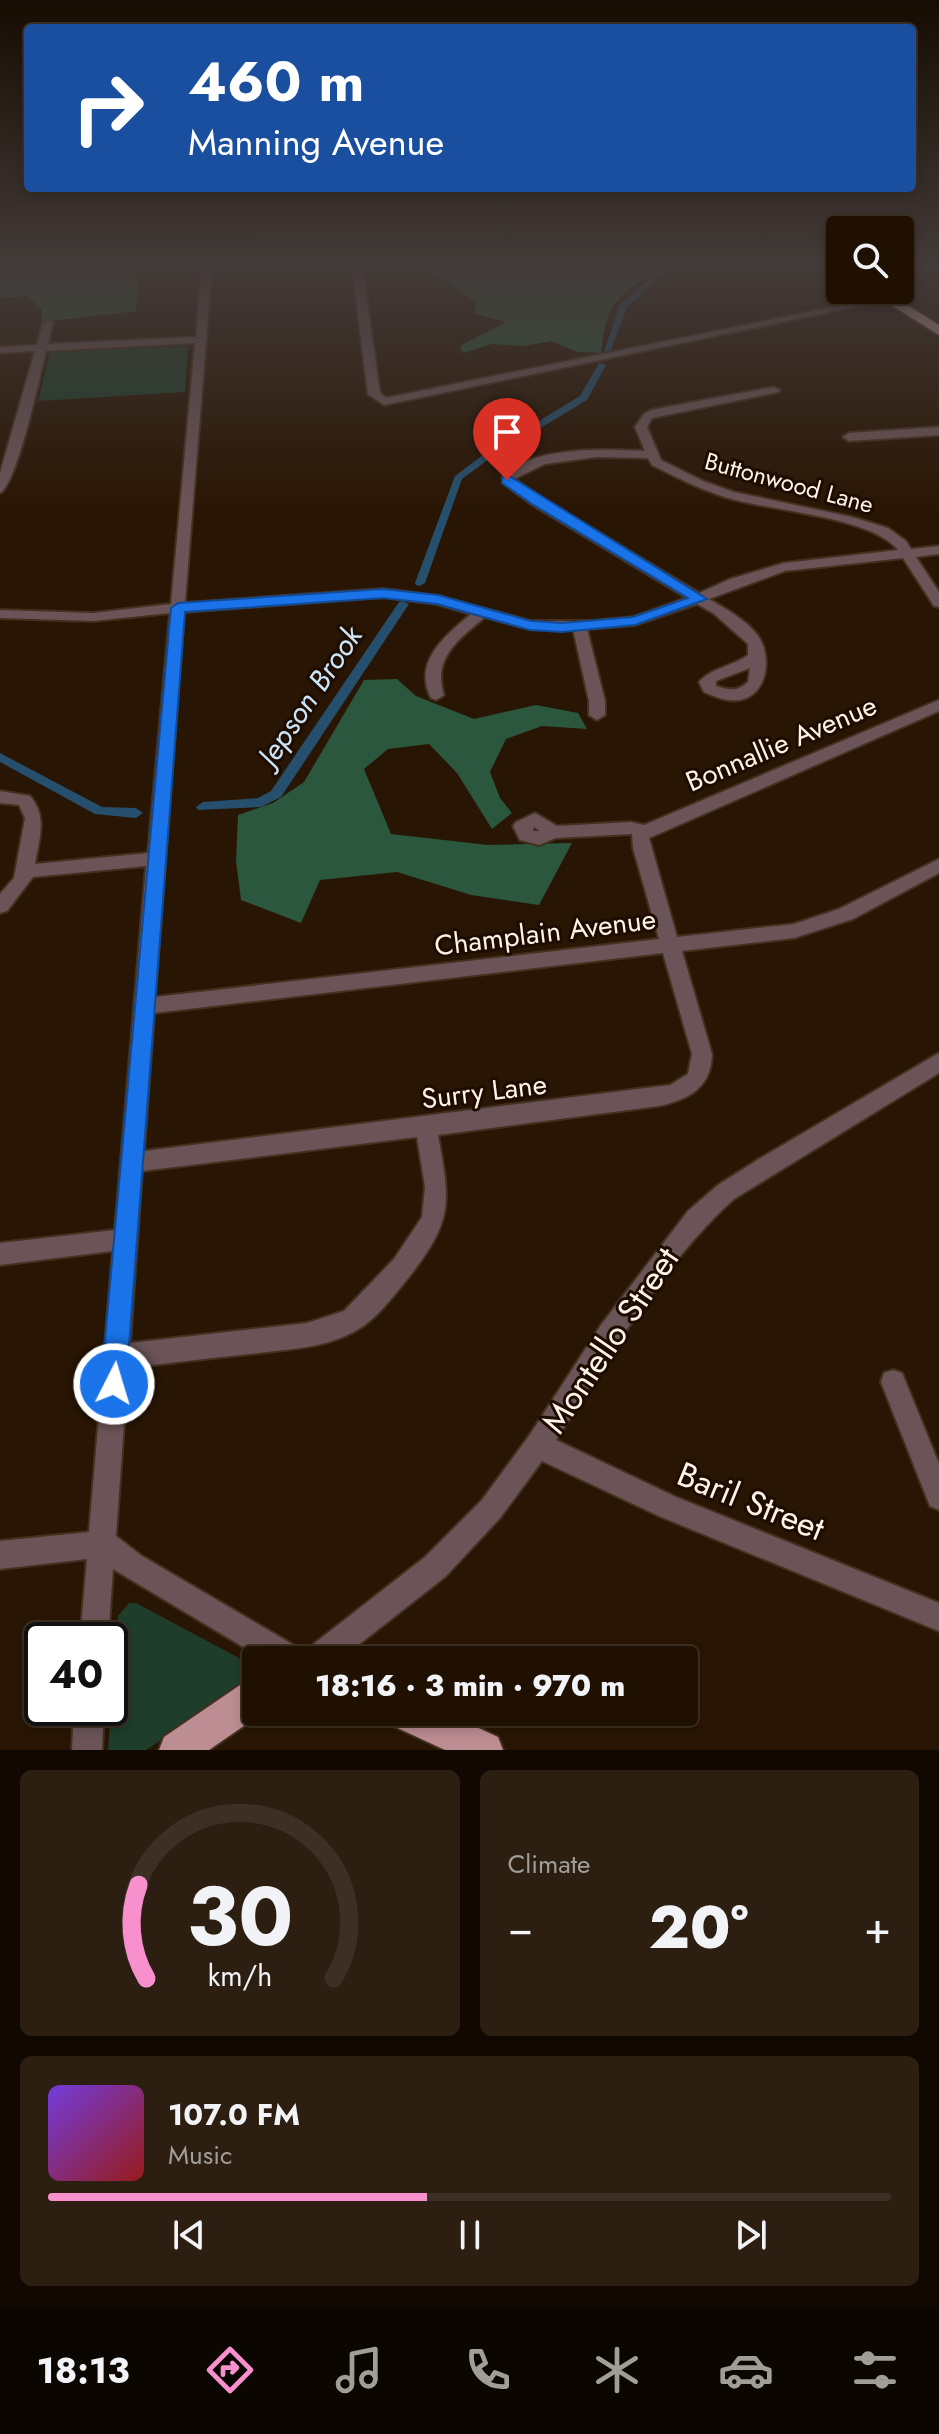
<!DOCTYPE html>
<meta charset="utf-8">
<style>
:root{--surface:#1f1002;--page:#2c1e11;--text:#f1f3f6;--muted:#a19d99;--line:#3c3024;--accent:#f790cd}
body{margin:0;font-family:Jost,sans-serif;background:var(--page);color:var(--text);height:100vh;display:flex;flex-direction:column;font-size:30px;white-space:nowrap}
*{box-sizing:border-box;margin:0}
p{font-size:26px;color:var(--muted)}
.icon{flex:none;width:44px;height:44px;fill:none;stroke:currentColor;stroke-width:2;stroke-linecap:round;stroke-linejoin:round}
.map{position:relative;height:1750px;overflow:hidden}
.details{display:flex;flex-direction:column;gap:20px;padding:20px;background:#110901;flex:1}
.details>*{flex:none}
.top-card{position:absolute;left:24px;top:24px;width:892px;height:168px;border-radius:8px;box-shadow:0 4px 12px #0003,0 0 0 2px var(--line);background:#1a4fa0;color:#fff;overflow:hidden}
.tools{position:absolute;left:826px;top:216px;display:grid;gap:16px}
.tools a{display:grid;place-items:center;width:88px;height:88px;border-radius:8px;background:var(--surface);box-shadow:0 4px 12px #0003,0 0 0 2px var(--line);font-size:40px}
.speed{position:absolute;left:24px;top:1622px;display:flex;gap:16px;font-size:40px;font-weight:700;text-align:center}
.speed>*{display:grid;place-content:center;width:104px;height:104px;border-radius:50%;background:var(--surface);box-shadow:0 4px 12px #0003,0 0 0 2px var(--line);line-height:1}
.speed .limit{border:4px solid #111;border-radius:12px;background:#fff;color:#111}
.pin{position:absolute;display:grid;place-items:center;width:68px;height:68px;color:#fff;margin:-82px -34px;border-radius:50% 50% 50% 0;rotate:-45deg;box-shadow:0 0 8px #0007}
.pin .icon{rotate:45deg}
.me{position:absolute;width:88px;margin:-44px;rotate:5deg;stroke-linejoin:round;filter:drop-shadow(0 0 6px #0008)}
.turn{display:flex;align-items:center;gap:28px;height:168px;padding:0 32px;font-size:36px}
.turn .icon{width:104px;height:104px;stroke-width:2.5}
.turn b{display:block;font-size:56px;line-height:68px}
.big{font-size:60px;font-weight:800;line-height:1.1}
.details .widget{flex:1;display:flex;flex-direction:column;justify-content:center;gap:12px;min-width:0;padding:0 28px;border-radius:12px;background:var(--page)}
.details .dial{align-items:center;gap:0}
.dial svg{height:208px;overflow:visible;fill:none;stroke:var(--line);stroke-width:7;stroke-linecap:round;text-anchor:middle}
.dial text{fill:var(--text);stroke:none}
.song{display:flex;align-items:center;gap:24px}
.cover{width:96px;height:96px;border-radius:12px;background:linear-gradient(135deg,hsl(260 70% 55%),hsl(0 70% 35%))}
.played{height:8px;border-radius:4px;background:linear-gradient(90deg,var(--accent) 45%,var(--line) 45%)}
.keys{display:flex;justify-content:space-around;direction:ltr}
.heat{display:flex;justify-content:space-between;align-items:center;font-size:44px;direction:ltr}
.details .tiles{flex:1;display:grid;gap:20px;grid-template-columns:1fr 1fr}
.widget:last-child{grid-column:span 2}
.trip{position:absolute;left:242px;top:1646px;width:456px;height:80px;border-radius:8px;background:var(--surface);box-shadow:0 4px 12px #0003,0 0 0 2px var(--line);font-weight:800;line-height:80px;text-align:center}
.tabs{display:flex;height:128px;justify-content:space-around;align-items:center;background:#0c0601;color:var(--muted)}
.tabs .icon{width:56px;height:56px}
.tabs .current{color:var(--accent)}
.tabs b{font-size:36px;color:var(--text)}
.map>svg:first-child{display:block}
.green{fill:#1f3d2b}
.forest{fill:#2a573d}
.lines{fill:none;stroke-linecap:round;stroke-linejoin:round}
.canal{fill:#254f6c;fill-rule:evenodd}
.minor-casing{stroke:#43301f;stroke-width:4}
.major-casing{stroke:#43301f;stroke-width:4}
.highway-casing{stroke:#43301f;stroke-width:4}
.minor{fill:#6b5457;fill-rule:evenodd}
.major{fill:#bc8d93;fill-rule:evenodd}
.highway{fill:#dda4ab;fill-rule:evenodd}
.route{fill:#1a73e8;stroke:#114b97;stroke-width:2}
.labels{text-anchor:middle;stroke-width:6;stroke-linejoin:round;paint-order:stroke}
.far-street-label{font-size:24px;fill:#fef3e9;stroke:#1f0c00}
.street-label{font-size:28px;fill:#fef3e9;stroke:#1f0c00}
.water-label{font-size:30px;font-style:italic;fill:#cbe5f9;stroke:#1f0c00}
.near-street-label{font-size:34px;fill:#fef3e9;stroke:#1f0c00}
</style>
<div class="map">
<svg width="939" height="1750" viewBox="0 0 939 1750">
<rect width="100%" height="100%" fill="#291503"/>
<g class="green">
<path d="M 188,346 L 185,392 L 38,401 L 50,352 Z"/>
<path d="M 129,1603 L 136,1603 L 252,1665 L 253,1674 L 248,1682 L 146,1750 L 108,1750 L 118,1616 Z"/>
</g>
<g class="forest">
<path d="M 6,266 L 135,270 L 138,282 L 136,311 L 42,322 L 42,310 L 27,296 L 0,298 L 0,267 Z"/>
<path d="M 448,266 L 617,266 L 651,274 C 613,299 606,307 601,353 L 577,352 L 552,341 L 523,346 L 492,344 L 463,353 L 460,346 L 506,322 L 475,314 L 476,302 L 434,273 Z"/>
<path d="M 397,679 L 416,696 L 474,719 L 536,705 L 578,713 L 587,729 L 542,726 L 506,739 L 490,772 L 500,798 L 512,813 L 492,829 L 457,773 L 429,744 L 388,749 L 364,769 L 391,834 L 488,845 L 572,843 L 539,905 L 471,895 L 397,872 L 320,880 L 301,923 L 241,900 L 236,861 L 238,815 L 273,803 L 304,782 L 364,680 Z"/>
</g>
<g class="lines">
<g class="canal">
<path d="M 665,266 L 673,266 L 627,307 L 611,350 L 604,352 L 620,304 Z"/>
<path d="M 599,363 L 606,365 L 587,400 L 489,459 L 462,479 L 425,583 L 420,586 L 416,585 L 415,583 L 455,476 L 483,455 L 580,396 Z"/>
<path d="M 403,601 L 409,604 L 281,797 L 261,807 L 198,810 L 196,807 L 203,802 L 258,798 L 271,791 L 399,602 Z"/>
<path d="M 0,753 L 102,807 L 136,808 L 143,813 L 136,818 L 95,814 L 0,762 Z"/>
</g>
<defs>
<g id="minor">
<path d="M 202,266 L 212,266 L 185,603 L 383,589 L 438,596 L 530,621 L 593,621 L 634,617 L 687,598 L 531,504 L 503,483 L 503,475 C 536,446 604,449 645,451 L 635,427 L 644,414 L 651,410 L 774,387 L 780,390 L 778,392 L 652,418 L 647,427 L 661,460 L 703,481 L 734,492 L 852,517 L 888,528 L 906,541 L 911,549 L 939,546 L 939,554 L 916,557 L 939,592 L 939,607 L 934,606 L 903,558 L 785,571 L 709,599 C 726,609 754,624 762,643 C 773,669 761,705 728,700 C 720,699 711,695 704,692 L 699,682 C 711,668 733,666 748,655 L 748,644 L 713,613 L 697,604 L 635,625 L 587,629 L 605,701 L 605,715 L 597,720 L 589,715 L 589,701 L 573,629 L 530,629 L 485,617 C 459,639 432,658 444,695 L 436,700 L 431,698 C 412,662 446,635 471,614 L 437,604 L 383,597 L 184,612 L 155,997 L 659,939 L 633,848 L 632,834 L 556,838 L 539,845 L 520,840 L 513,826 L 516,822 L 535,813 L 557,826 L 631,822 L 644,825 L 939,700 L 939,711 L 649,838 L 677,937 L 794,924 L 839,909 L 939,859 L 939,873 L 853,919 L 794,938 L 682,951 L 712,1054 C 711,1088 689,1099 659,1106 L 438,1135 C 450,1203 454,1219 409,1277 C 394,1295 378,1318 357,1330 C 325,1349 286,1349 250,1354 C 209,1358 169,1363 128,1368 L 116,1536 L 142,1556 L 302,1650 L 304,1654 L 306,1650 L 425,1557 L 482,1500 L 529,1436 L 601,1325 L 688,1211 L 718,1185 L 759,1159 L 939,1053 L 939,1073 L 734,1199 C 665,1260 606,1362 556,1440 L 676,1497 L 939,1603 L 939,1631 L 659,1516 L 542,1461 L 500,1518 L 445,1577 L 339,1660 L 265,1660 L 113,1569 L 108,1640 L 80,1640 L 87,1559 L 0,1569 L 0,1541 L 89,1532 L 113,1251 L 0,1265 L 0,1243 L 115,1230 L 146,866 L 33,877 L 7,911 L 0,913 L 0,894 L 14,878 L 25,818 L 19,805 L 0,803 L 0,791 L 30,796 C 48,817 39,839 35,864 L 148,853 L 170,613 L 93,621 L 0,618 L 0,610 L 93,613 L 171,604 L 195,343 L 46,351 C 40,375 17,485 0,493 L 0,473 L 35,351 L 0,353 L 0,347 L 37,345 L 43,323 L 48,320 L 53,323 L 48,344 L 196,337 ZM 597,457 L 648,458 L 652,465 C 676,477 699,489 725,497 C 768,511 871,516 898,550 L 784,563 L 730,579 L 699,593 L 541,498 L 514,479 L 545,464 ZM 750,668 L 748,682 C 737,692 729,690 716,686 L 716,681 ZM 534,827 L 540,831 L 533,831 ZM 663,953 L 692,1054 L 688,1074 L 670,1085 L 144,1151 L 154,1013 ZM 417,1137 L 425,1187 L 422,1217 L 394,1259 L 344,1311 L 307,1323 L 130,1343 L 142,1171 Z"/>
<path d="M 352,266 L 362,266 L 380,393 L 386,398 L 888,296 L 893,299 L 384,405 L 368,394 Z"/>
<path d="M 939,427 L 939,435 L 849,441 L 843,437 L 849,433 Z"/>
<path d="M 893,1370 L 902,1373 L 939,1464 L 939,1510 L 930,1506 L 881,1382 L 884,1373 Z"/>
<path d="M 74,1708 L 104,1708 L 102,1750 L 72,1750 Z"/>
</g>
<g id="major">
<path d="M 256,1678 L 256,1712 L 264,1712 L 209,1750 L 159,1750 L 164,1737 L 243,1683 Z"/>
<path d="M 386,1712 L 444,1712 L 498,1737 L 503,1750 L 445,1750 L 391,1725 Z"/>
</g>
<g id="highway">
<path d="M 831,266 L 840,266 L 840,272 Z"/>
<path d="M 867,290 L 883,290 L 939,325 L 939,335 Z"/>
</g>
</defs>
<use href="#minor" class="minor-casing"/>
<use href="#major" class="major-casing"/>
<use href="#highway" class="highway-casing"/>
<use href="#minor" class="minor"/>
<use href="#major" class="major"/>
<use href="#highway" class="highway"/>
</g>
<linearGradient id="sky" x2="0" y2="1"><stop stop-color="#170c02"/><stop offset="0.52" stop-color="#433b39"/><stop offset="1" stop-color="#433b39" stop-opacity="0"/></linearGradient>
<rect width="939" height="511" fill="url(#sky)"/>
<path class="route" d="M 502,477 L 511,477 L 707,599 L 635,625 L 562,632 L 530,630 L 437,604 L 383,598 L 185,612 L 126,1384 L 123,1393 L 114,1397 L 105,1393 L 101,1384 L 171,608 L 178,603 L 383,589 L 438,595 L 531,621 L 562,623 L 633,617 L 688,598 L 532,504 L 502,483 Z"/>
<g class="labels">
<g class="far-street-label">
<text transform="translate(789 483) rotate(15)" y="8">Buttonwood Lane</text>
</g>
<g class="street-label">
<text transform="translate(781 743) rotate(-23)" y="10">Bonnallie Avenue</text>
<text transform="translate(545 932) rotate(-7)" y="10">Champlain Avenue</text>
<text transform="translate(484 1091) rotate(-7)" y="10">Surry Lane</text>
</g>
<g class="water-label">
<text transform="translate(310 696) rotate(-56)" y="10">Jepson Brook</text>
</g>
<g class="near-street-label">
<text transform="translate(610 1340) rotate(-56)" y="12">Montello Street</text>
<text transform="translate(751 1501) rotate(22)" y="12">Baril Street</text>
</g>
</g>
</svg>
<div class="tools">
<a><svg class="icon" aria-label="search" viewBox="0 0 24 24"><circle cx="10" cy="10" r="6"/><path d="M15 15l6 6"/></svg></a>
</div>
<div class="speed"><div class="limit">40</div></div>
<div class="pin" style="left:507px;top:480px;background:#d93025"><svg class="icon" aria-label="arrive" viewBox="0 0 24 24"><path d="M6 21V4h12l-3 4 3 4H6"/></svg></div>
<svg class="me" style="left:114px;top:1384px" viewBox="-20 -20 40 40"><circle r="17" fill="#1a73e8" stroke="#fff" stroke-width="3"/><path d="M0-11L8 9 0 5-8 9z" fill="#fff"/></svg>
<div class="trip">18:16 · 3 min · 970 m</div>
<div class="top-card">
<div class="turn"><svg class="icon" aria-label="right" viewBox="0 0 24 24"><path d="M7 20v-9h11M14 6l5 5-5 5"/></svg><div><b>460 m</b>Manning Avenue</div></div>
</div>
</div>
<section class="details">
<div class="tiles">
<div class="widget dial"><svg viewBox="0 0 100 80">
<path d="M14 69A42 42 0 1 1 86 69"/>
<path d="M14 69A42 42 0 0 1 11 33" stroke="#f790cd"/>
<text x="50" y="56" font-size="32" font-weight="700">30</text>
<text x="50" y="72" font-size="11">km/h</text>
</svg></div>
<div class="widget"><p>Climate</p>
<div class="heat"><a>−</a><b class="big">20°</b><a>+</a></div>
</div>
<div class="widget">
<div class="song"><i class="cover"></i><div><b>107.0 FM</b><p>Music</p></div></div>
<div class="played"></div>
<div class="keys"><svg class="icon" aria-label="previous" viewBox="0 0 24 24"><path d="M18 5L8 12l10 7zM5 5v14"/></svg><svg class="icon" aria-label="pause" viewBox="0 0 24 24"><path d="M8 5v14M16 5v14"/></svg><svg class="icon" aria-label="next" viewBox="0 0 24 24"><path d="M6 5l10 7-10 7zM19 5v14"/></svg></div>
</div>
</div>
</section>
<nav class="tabs">
<b>18:13</b>
<svg class="icon current" aria-label="directions" viewBox="0 0 24 24"><path d="M12 3l9 9-9 9-9-9zM9 14v-3h6M13 9l2 2-2 2"/></svg>
<svg class="icon" aria-label="music" viewBox="0 0 24 24"><path d="M9 18V5l10-2v13"/><circle cx="6" cy="18" r="3"/><circle cx="16" cy="16" r="3"/></svg>
<svg class="icon" aria-label="phone" viewBox="0 0 24 24"><path d="M5 4h4l2 5-3 2q2 4 5 5l2-3 5 2v4C11 20 4 13 5 4z"/></svg>
<svg class="icon" aria-label="climate" viewBox="0 0 24 24"><path d="M12 3v18M4 7l16 10M4 17L20 7"/></svg>
<svg class="icon" aria-label="car" viewBox="0 0 24 24"><path d="M5 17H2v-5l4-1 3-4h7l3 4 3 1v5h-3M9 17h6M6 11h13"/><circle cx="7" cy="17" r="2"/><circle cx="17" cy="17" r="2"/></svg>
<svg class="icon" aria-label="filters" viewBox="0 0 24 24"><path d="M4 7h16M4 17h16"/><circle cx="9" cy="7" r="2"/><circle cx="15" cy="17" r="2"/></svg>
</nav>
